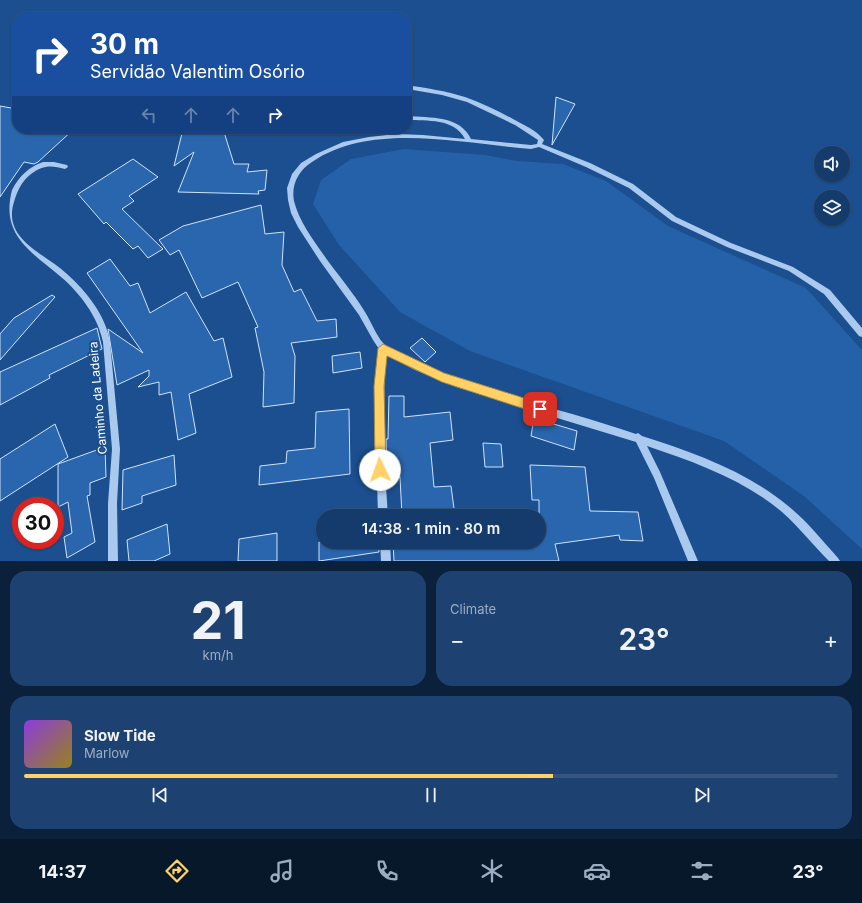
<!DOCTYPE html>
<meta charset="utf-8">
<style>
:root{--surface:#143b6b;--page:#1d4271;--text:#f1f3f6;--muted:#9dadc1;--line:#33557e;--accent:#ffd166}
body{margin:0;font-family:Inter,sans-serif;background:var(--page);color:var(--text);height:100vh;display:flex;flex-direction:column;font-size:15px;white-space:nowrap}
*{box-sizing:border-box;margin:0}
p{font-size:13px;color:var(--muted)}
.icon{flex:none;width:22px;height:22px;fill:none;stroke:currentColor;stroke-width:2;stroke-linecap:round;stroke-linejoin:round}
.map{position:relative;height:561px;overflow:hidden}
.drawer{display:flex;flex-direction:column;gap:10px;padding:10px;background:#0b203b;flex:1}
.drawer>*{flex:none}
.hud{position:absolute;left:12px;top:12px;width:400px;height:122px;border-radius:16px;box-shadow:0 1px 3px #0004,0 0 0 1px var(--line);background:#1a4fa0;color:#fff;overflow:hidden}
.buttons{position:absolute;left:814px;top:146px;display:grid;gap:8px}
.buttons a{display:grid;place-items:center;width:36px;height:36px;border-radius:50%;background:var(--surface);box-shadow:0 1px 3px #0004,0 0 0 1px var(--line);font-size:20px}
.speed{position:absolute;left:12px;top:497px;display:flex;gap:8px;font-size:20px;font-weight:700;text-align:center}
.speed>*{display:grid;place-content:center;width:52px;height:52px;border-radius:50%;background:var(--surface);box-shadow:0 1px 3px #0004,0 0 0 1px var(--line);line-height:1}
.speed .limit{border:6px solid #d22;background:#fff;color:#111}
.pin{position:absolute;display:grid;place-items:center;width:34px;height:34px;color:#fff;margin:-17px;border-radius:8px;box-shadow:0 2px 6px #0006}
.me{position:absolute;width:44px;margin:-22px;rotate:357deg;stroke-linejoin:round;filter:drop-shadow(0 0 3px #0008)}
.turn{display:flex;align-items:center;gap:14px;height:84px;padding:0 12px;font-size:18px}
.turn .icon{width:52px;height:52px;stroke-width:2.5}
.turn b{display:block;font-size:28px;line-height:34px}
.lanes{display:flex;align-items:center;height:38px;padding:0 12px;background:#0003;justify-content:center;gap:20px;direction:ltr}
.lanes .off{opacity:.35}
.big{font-size:30px;font-weight:600;line-height:1.1}
.drawer .widget{flex:1;display:flex;flex-direction:column;justify-content:center;gap:6px;min-width:0;padding:0 14px;border-radius:16px;background:var(--page)}
.drawer .dial{align-items:center;gap:0}
.dial b{font-size:52px;line-height:1}
.song{display:flex;align-items:center;gap:12px}
.cover{width:48px;height:48px;border-radius:6px;background:linear-gradient(135deg,hsl(270 70% 55%),hsl(50 70% 35%))}
.played{height:4px;border-radius:2px;background:linear-gradient(90deg,var(--accent) 65%,var(--line) 65%)}
.keys{display:flex;justify-content:space-around;direction:ltr}
.heat{display:flex;justify-content:space-between;align-items:center;font-size:22px;direction:ltr}
.drawer .tiles{flex:1;display:grid;gap:10px;grid-template-columns:1fr 1fr}
.widget:last-child{grid-column:span 2}
.trip{position:absolute;left:316px;top:509px;width:230px;height:40px;border-radius:20px;background:var(--surface);box-shadow:0 1px 3px #0004,0 0 0 1px var(--line);font-weight:600;line-height:40px;text-align:center}
.dock{display:flex;height:64px;justify-content:space-around;align-items:center;background:#08182b;color:var(--muted)}
.dock .icon{width:28px;height:28px}
.dock .current{color:var(--accent)}
.dock b{font-size:18px;color:var(--text)}
.map>svg:first-child{display:block}
.green{fill:#2461a8}
.building{fill:#2a66ad;stroke:#cfe3fa}
.lines{fill:none;stroke-linecap:round;stroke-linejoin:round}
.minor{fill:#a9c9ee;fill-rule:evenodd}
.route{fill:#ffd166;stroke:#a68842}
.labels{text-anchor:middle;stroke-width:4;stroke-linejoin:round;paint-order:stroke}
.street-label{font-size:12px;fill:#fff;stroke:#1b4f8f}
</style>
<div class="map">
<svg width="862" height="561" viewBox="0 0 862 561">
<rect width="100%" height="100%" fill="#1b4f8f"/>
<path class="green" d="M 404,149 L 485,155 L 517,161 L 563,164 L 606,181 L 668,226 L 806,288 L 862,350 L 862,549 L 804,496 L 724,441 L 470,351 L 400,312 L 339,245 L 313,204 L 321,180 L 351,159 Z"/>
<g class="building">
<path d="M 556,97 L 575,104 L 552,145 Z"/>
<path d="M 0,106 L 17,109 L 17,129 L 74,129 L 38,162 L 34,164 L 24,162 L 0,197 Z"/>
<path d="M 183,129 L 229,129 L 224,132 L 234,164 L 249,164 L 247,172 L 267,170 L 265,190 L 258,191 L 259,194 L 178,192 L 194,152 L 174,166 Z"/>
<path d="M 133,159 L 158,177 L 129,196 L 134,201 L 122,209 L 163,249 L 148,258 L 138,246 L 133,249 L 106,222 L 104,224 L 78,194 Z"/>
<path d="M 261,205 L 265,234 L 284,232 L 282,265 L 294,292 L 301,289 L 317,321 L 336,319 L 337,337 L 291,343 L 295,356 L 294,403 L 263,407 L 264,372 L 255,328 L 258,327 L 238,282 L 202,298 L 179,250 L 170,255 L 159,240 L 183,226 Z"/>
<path d="M 110,259 L 130,286 L 138,283 L 150,313 L 186,292 L 214,341 L 223,338 L 232,377 L 189,394 L 196,433 L 178,440 L 171,392 L 159,395 L 159,382 L 138,387 L 149,376 L 149,370 L 117,385 L 108,329 L 143,353 L 87,273 Z"/>
<path d="M 52,295 L 55,297 L 0,360 L 0,334 L 14,318 Z"/>
<path d="M 97,328 L 102,349 L 49,375 L 50,378 L 0,405 L 0,372 Z"/>
<path d="M 422,338 L 436,352 L 425,362 L 410,348 Z"/>
<path d="M 360,352 L 362,368 L 333,373 L 332,356 Z"/>
<path d="M 389,396 L 404,396 L 404,417 L 450,412 L 453,440 L 430,443 L 434,487 L 451,486 L 455,516 L 402,516 L 400,477 L 387,479 L 386,439 L 388,439 Z"/>
<path d="M 349,409 L 350,474 L 259,485 L 260,466 L 286,463 L 287,451 L 315,448 L 316,412 Z"/>
<path d="M 534,418 L 577,431 L 574,450 L 531,436 Z"/>
<path d="M 55,424 L 68,457 L 0,501 L 0,459 Z"/>
<path d="M 483,443 L 501,444 L 503,467 L 485,467 Z"/>
<path d="M 105,447 L 106,477 L 90,483 L 90,495 L 87,496 L 95,542 L 67,558 L 64,537 L 72,533 L 68,502 L 58,507 L 58,464 Z"/>
<path d="M 174,455 L 176,485 L 142,496 L 142,503 L 122,510 L 123,470 Z"/>
<path d="M 530,465 L 585,467 L 590,511 L 638,512 L 643,541 L 620,540 L 619,535 L 555,544 L 559,561 L 394,561 L 393,542 L 539,542 L 539,500 L 532,500 Z"/>
<path d="M 167,524 L 170,554 L 154,561 L 129,561 L 127,540 Z"/>
<path d="M 277,533 L 277,561 L 238,561 L 239,539 Z"/>
<path d="M 319,542 L 378,542 L 379,552 L 319,561 Z"/>
</g>
<g class="lines">
<g class="minor">
<path d="M 407,85 C 426,88 446,91 465,97 C 482,103 498,111 513,119 C 524,125 536,130 544,140 L 542,144 L 590,163 L 633,184 L 676,217 L 731,243 L 793,267 L 830,290 L 862,328 L 862,337 L 859,336 L 824,294 L 789,271 L 727,247 L 672,221 L 629,188 L 586,167 L 539,147 L 531,149 C 463,144 372,121 312,162 C 298,171 291,185 294,201 C 299,221 312,238 323,254 C 337,274 353,292 365,312 C 372,323 377,339 388,348 C 410,364 443,375 469,383 C 524,402 581,415 636,434 L 638,433 L 642,436 C 692,452 746,471 787,505 C 806,520 822,540 838,558 L 840,561 L 829,561 C 813,545 799,527 782,512 C 743,479 694,462 647,446 L 660,472 L 698,561 L 688,561 L 654,478 L 636,442 L 456,387 L 415,370 L 386,355 C 382,409 384,462 388,516 L 378,516 L 375,411 L 379,349 L 373,340 L 359,315 L 320,261 L 298,227 L 291,213 L 288,200 L 287,188 L 292,174 L 301,163 L 316,154 L 343,142 L 369,137 L 396,134 L 423,135 L 465,139 C 454,118 427,121 407,120 L 407,116 C 430,118 460,115 471,139 L 531,145 L 537,144 L 538,140 L 515,125 L 467,102 L 442,95 L 407,89 Z"/>
<path d="M 43,162 L 54,162 L 67,165 L 68,167 L 65,169 C 51,165 43,165 31,174 C 22,181 17,191 14,202 C 2,240 45,253 67,274 C 87,292 106,316 110,342 L 120,449 L 117,503 L 118,561 L 108,561 L 108,503 L 112,449 L 103,342 C 98,317 80,293 61,277 C 32,252 0,236 12,190 C 19,176 29,167 43,162 Z"/>
<path d="M 380,542 L 390,542 L 391,561 L 381,561 Z"/>
</g>
</g>
<path class="route" d="M 383,344 L 444,373 L 540,403 L 544,405 L 545,409 L 544,412 L 540,414 L 442,382 L 387,356 L 384,386 L 386,470 L 384,474 L 380,475 L 376,474 L 375,470 L 374,386 L 378,348 Z"/>
<g class="labels">
<g class="street-label">
<text transform="translate(98 398) rotate(-95)" y="4">Caminho da Ladeira</text>
</g>
</g>
</svg>
<div class="buttons">
<a><svg class="icon" aria-label="sound" viewBox="0 0 24 24"><path d="M4 9h4l5-4v14l-5-4H4zM17 9q2 3 0 6"/></svg></a>
<a><svg class="icon" aria-label="layers" viewBox="0 0 24 24"><path d="M12 4l9 5-9 5-9-5zM3 14l9 5 9-5"/></svg></a>
</div>
<div class="speed"><div class="limit">30</div></div>
<div class="pin" style="left:540px;top:409px;background:#d93025"><svg class="icon" aria-label="arrive" viewBox="0 0 24 24"><path d="M6 21V4h12l-3 4 3 4H6"/></svg></div>
<svg class="me" style="left:380px;top:470px" viewBox="-20 -20 40 40"><circle r="19" fill="#fff"/><path d="M0-13L10 11 0 6-10 11z" fill="#ffd166"/></svg>
<div class="trip">14:38 · 1 min · 80 m</div>
<div class="hud">
<div class="turn"><svg class="icon" aria-label="right" viewBox="0 0 24 24"><path d="M7 20v-9h11M14 6l5 5-5 5"/></svg><div><b>30 m</b>Servidão Valentim Osório</div></div>
<div class="lanes"><svg class="icon off" aria-label="left" viewBox="0 0 24 24"><path d="M17 20v-9H6M10 6l-5 5 5 5"/></svg><svg class="icon off" aria-label="ahead" viewBox="0 0 24 24"><path d="M12 20V5M6 11l6-6 6 6"/></svg><svg class="icon off" aria-label="ahead" viewBox="0 0 24 24"><path d="M12 20V5M6 11l6-6 6 6"/></svg><svg class="icon" aria-label="right" viewBox="0 0 24 24"><path d="M7 20v-9h11M14 6l5 5-5 5"/></svg></div>
</div>
</div>
<section class="drawer">
<div class="tiles">
<div class="widget dial"><b>21</b><p>km/h</p></div>
<div class="widget"><p>Climate</p>
<div class="heat"><a>−</a><b class="big">23°</b><a>+</a></div>
</div>
<div class="widget">
<div class="song"><i class="cover"></i><div><b>Slow Tide</b><p>Marlow</p></div></div>
<div class="played"></div>
<div class="keys"><svg class="icon" aria-label="previous" viewBox="0 0 24 24"><path d="M18 5L8 12l10 7zM5 5v14"/></svg><svg class="icon" aria-label="pause" viewBox="0 0 24 24"><path d="M8 5v14M16 5v14"/></svg><svg class="icon" aria-label="next" viewBox="0 0 24 24"><path d="M6 5l10 7-10 7zM19 5v14"/></svg></div>
</div>
</div>
</section>
<nav class="dock">
<b>14:37</b>
<svg class="icon current" aria-label="directions" viewBox="0 0 24 24"><path d="M12 3l9 9-9 9-9-9zM9 14v-3h6M13 9l2 2-2 2"/></svg>
<svg class="icon" aria-label="music" viewBox="0 0 24 24"><path d="M9 18V5l10-2v13"/><circle cx="6" cy="18" r="3"/><circle cx="16" cy="16" r="3"/></svg>
<svg class="icon" aria-label="phone" viewBox="0 0 24 24"><path d="M5 4h4l2 5-3 2q2 4 5 5l2-3 5 2v4C11 20 4 13 5 4z"/></svg>
<svg class="icon" aria-label="climate" viewBox="0 0 24 24"><path d="M12 3v18M4 7l16 10M4 17L20 7"/></svg>
<svg class="icon" aria-label="car" viewBox="0 0 24 24"><path d="M5 17H2v-5l4-1 3-4h7l3 4 3 1v5h-3M9 17h6M6 11h13"/><circle cx="7" cy="17" r="2"/><circle cx="17" cy="17" r="2"/></svg>
<svg class="icon" aria-label="filters" viewBox="0 0 24 24"><path d="M4 7h16M4 17h16"/><circle cx="9" cy="7" r="2"/><circle cx="15" cy="17" r="2"/></svg>
<b>23°</b>
</nav>
